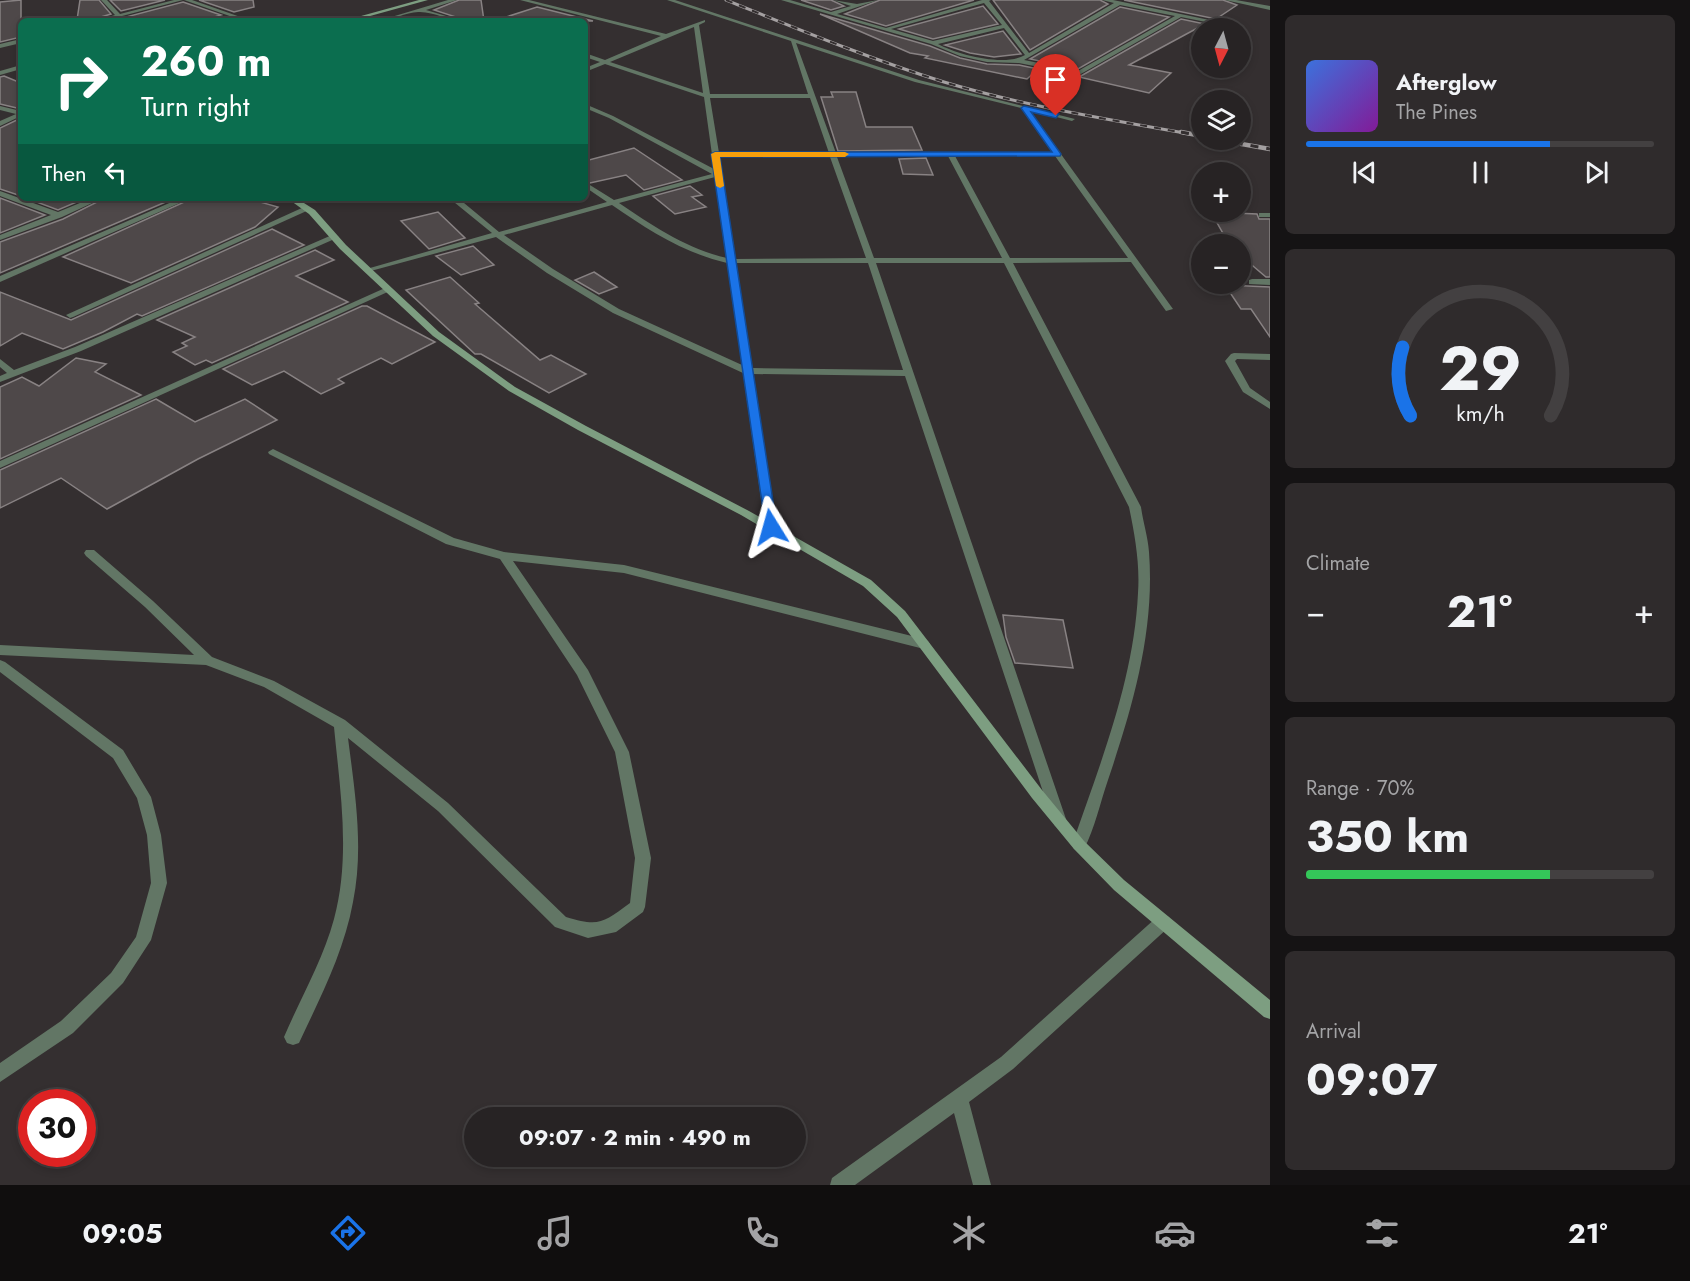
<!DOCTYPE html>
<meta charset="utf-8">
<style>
:root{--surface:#272324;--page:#2f2b2c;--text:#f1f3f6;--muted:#a4a4a6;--line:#434041;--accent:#1a73e8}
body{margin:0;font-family:Jost,sans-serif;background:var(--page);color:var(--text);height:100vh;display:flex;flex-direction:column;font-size:22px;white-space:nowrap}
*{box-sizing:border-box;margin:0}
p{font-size:20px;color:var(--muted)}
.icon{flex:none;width:33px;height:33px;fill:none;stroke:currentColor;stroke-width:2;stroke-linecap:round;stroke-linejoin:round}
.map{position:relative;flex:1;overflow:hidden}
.panel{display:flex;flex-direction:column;gap:15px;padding:15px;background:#151314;width:420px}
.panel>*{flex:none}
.guide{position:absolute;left:18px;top:18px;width:570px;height:183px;border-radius:9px;box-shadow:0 3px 9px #0003,0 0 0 2px var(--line);background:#0b6e4f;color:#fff;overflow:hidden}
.needle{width:39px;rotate:186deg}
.controls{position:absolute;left:1191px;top:18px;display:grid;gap:12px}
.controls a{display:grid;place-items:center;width:60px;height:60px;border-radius:50%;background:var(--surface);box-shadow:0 3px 9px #0003,0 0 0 2px var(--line);font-size:30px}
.speed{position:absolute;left:18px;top:1089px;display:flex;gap:12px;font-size:30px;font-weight:700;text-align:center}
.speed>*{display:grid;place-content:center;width:78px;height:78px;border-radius:50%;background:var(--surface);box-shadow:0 3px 9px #0003,0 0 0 2px var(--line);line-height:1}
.speed .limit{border:9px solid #d22;background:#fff;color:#111}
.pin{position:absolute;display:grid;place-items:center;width:51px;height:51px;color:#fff;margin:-62px -26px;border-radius:50% 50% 50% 0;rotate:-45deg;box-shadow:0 0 6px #0007}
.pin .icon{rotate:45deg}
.me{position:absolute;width:66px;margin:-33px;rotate:352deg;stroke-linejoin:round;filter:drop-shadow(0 0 4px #0008)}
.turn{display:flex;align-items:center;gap:21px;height:126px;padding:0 24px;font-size:27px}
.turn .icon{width:78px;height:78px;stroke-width:2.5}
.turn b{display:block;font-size:42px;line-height:51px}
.then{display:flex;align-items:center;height:57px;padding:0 24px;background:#0003;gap:12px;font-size:22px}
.big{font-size:45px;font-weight:700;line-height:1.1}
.panel .tile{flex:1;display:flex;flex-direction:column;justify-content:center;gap:9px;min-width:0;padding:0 21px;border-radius:9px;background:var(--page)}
.panel .dial{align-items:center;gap:0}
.dial svg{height:156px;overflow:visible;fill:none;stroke:var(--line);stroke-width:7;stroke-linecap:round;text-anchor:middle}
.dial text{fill:var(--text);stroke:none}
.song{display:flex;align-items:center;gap:18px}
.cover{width:72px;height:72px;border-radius:9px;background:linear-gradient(135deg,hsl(220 70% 55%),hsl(290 70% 35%))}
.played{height:6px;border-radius:3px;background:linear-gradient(90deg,var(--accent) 70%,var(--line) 70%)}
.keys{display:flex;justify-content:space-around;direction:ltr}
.heat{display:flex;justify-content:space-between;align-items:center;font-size:33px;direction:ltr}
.charge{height:9px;border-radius:4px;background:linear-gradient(90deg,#34c759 70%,var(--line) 0)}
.trip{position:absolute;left:464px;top:1107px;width:342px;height:60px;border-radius:30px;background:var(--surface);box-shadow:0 3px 9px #0003,0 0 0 2px var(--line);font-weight:700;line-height:60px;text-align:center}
.tab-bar{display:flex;height:96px;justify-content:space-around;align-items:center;background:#100e0e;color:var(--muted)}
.tab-bar .icon{width:42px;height:42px}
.tab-bar .active{color:var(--accent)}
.tab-bar b{font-size:27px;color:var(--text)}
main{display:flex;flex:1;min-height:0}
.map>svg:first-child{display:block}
.building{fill:#4e4849;stroke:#888283;stroke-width:1.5}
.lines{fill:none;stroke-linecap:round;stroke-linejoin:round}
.street{fill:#627665;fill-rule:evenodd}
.secondary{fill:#7d9e81;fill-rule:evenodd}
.rail-far1-casing{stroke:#a4a0a1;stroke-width:3}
.rail-casing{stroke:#a4a0a1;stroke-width:4.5}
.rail-far1{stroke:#342f30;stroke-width:2;stroke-dasharray:7;stroke-linecap:butt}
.rail{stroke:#342f30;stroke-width:3;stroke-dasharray:8;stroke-linecap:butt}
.route{fill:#1a73e8;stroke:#114b97;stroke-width:1.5}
.slow{fill:#f59e0b}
</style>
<main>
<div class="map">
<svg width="1270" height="1185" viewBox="0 0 1270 1185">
<rect width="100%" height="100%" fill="#342f30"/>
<g class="building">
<path d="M 21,0 L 21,37 L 0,42 L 0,2 Z"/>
<path d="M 80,0 L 99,0 L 111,14 L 94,19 L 77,20 Z"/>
<path d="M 110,0 L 165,0 L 121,11 Z"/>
<path d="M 199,0 L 253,0 L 254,7 L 234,12 Z"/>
<path d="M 459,0 L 481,0 L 484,21 L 468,21 L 434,10 Z"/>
<path d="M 801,0 L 831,0 L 844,6 L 831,10 Z"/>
<path d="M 880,0 L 974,0 L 886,26 L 845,14 Z"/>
<path d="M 993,0 L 1100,0 L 1108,4 L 1030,50 Z"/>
<path d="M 1124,0 L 1223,0 L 1237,5 L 1216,19 Z"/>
<path d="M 183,2 L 221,15 L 201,21 L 126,21 L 126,17 Z"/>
<path d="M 983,6 L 998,24 L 933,39 L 899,29 Z"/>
<path d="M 537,7 L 593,21 L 506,21 L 506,17 Z"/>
<path d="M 1120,7 L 1169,17 L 1078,69 L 1030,59 Z"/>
<path d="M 820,14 L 930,46 L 960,58 L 987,64 L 1019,65 L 1038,69 L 1027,79 L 925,58 L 928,56 L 910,53 Z"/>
<path d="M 1181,19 L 1205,24 L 1129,65 L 1171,73 L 1149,93 L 1079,77 Z"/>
<path d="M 1003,31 L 1021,54 L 994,57 L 970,53 L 945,45 Z"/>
<path d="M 4,76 L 21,83 L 21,109 L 0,104 L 0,77 Z"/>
<path d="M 831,92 L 856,92 L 866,127 L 912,127 L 922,150 L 838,151 L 821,97 L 833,97 Z"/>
<path d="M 21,118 L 21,196 L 0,189 L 0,128 Z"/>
<path d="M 634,148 L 682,180 L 644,190 L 626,175 L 590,183 L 585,180 L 585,161 Z"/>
<path d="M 926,158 L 933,175 L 903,174 L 899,159 Z"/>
<path d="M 690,186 L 702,195 L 692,197 L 706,207 L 675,214 L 653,196 Z"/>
<path d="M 0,198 L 45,215 L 0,233 Z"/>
<path d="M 26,198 L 86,198 L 58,210 Z"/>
<path d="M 105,198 L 175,198 L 0,273 L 0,242 L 63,219 Z"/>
<path d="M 193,198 L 246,198 L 278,207 L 255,227 L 131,283 L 63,257 Z"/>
<path d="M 438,212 L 465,238 L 429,249 L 401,221 Z"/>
<path d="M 1211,212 L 1257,214 L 1259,219 L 1270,219 L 1270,277 L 1266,277 L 1240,255 L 1240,244 L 1229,244 Z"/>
<path d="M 272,229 L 304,245 L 142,316 L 137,314 L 103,332 L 63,349 L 22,333 L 0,346 L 0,292 L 71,320 Z"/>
<path d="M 473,246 L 494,265 L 461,275 L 436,256 Z"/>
<path d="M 315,250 L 334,260 L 296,276 L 348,302 L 212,363 L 206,360 L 195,365 L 173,352 L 187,346 L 182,343 L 195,337 L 157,320 Z"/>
<path d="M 594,272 L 617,287 L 599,294 L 575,280 Z"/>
<path d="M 450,277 L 479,303 L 475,304 L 540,360 L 551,355 L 586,374 L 549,393 L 481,354 L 475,354 L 406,290 Z"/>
<path d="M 1225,285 L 1270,287 L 1270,337 L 1251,309 L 1241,309 Z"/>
<path d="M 362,306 L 367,306 L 435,342 L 392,364 L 381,358 L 338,379 L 344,383 L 321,394 L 284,371 L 252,385 L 223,369 Z"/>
<path d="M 76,358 L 106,364 L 95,372 L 141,395 L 0,459 L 0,387 L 22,377 L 39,386 Z"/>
<path d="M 156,399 L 195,422 L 245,399 L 277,420 L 198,459 L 107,509 L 61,478 L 0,508 L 0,470 Z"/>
<path d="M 1003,615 L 1063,620 L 1073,668 L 1015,663 L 1006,637 Z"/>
</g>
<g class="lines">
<g class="street">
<path d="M 101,0 L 107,0 L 120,14 L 174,0 L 183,0 L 122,16 L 125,19 L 122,21 L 118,18 L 95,21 L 115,15 Z"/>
<path d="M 184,0 L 192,0 L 249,20 L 244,21 Z"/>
<path d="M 448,0 L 457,0 L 426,10 L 463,21 C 448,21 435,12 420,12 C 407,11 393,21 378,21 Z"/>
<path d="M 520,0 L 529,0 L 666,34 L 705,20 L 705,22 L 699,25 L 710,94 L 808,94 L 791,41 L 667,0 L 675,0 L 919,80 L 1075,119 L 1072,121 L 1029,110 L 1173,309 L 1166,311 L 1131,262 L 1013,263 L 1141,507 C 1143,522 1148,537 1149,552 C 1155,631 1133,706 1108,780 C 1100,803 1095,828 1084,849 L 1079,851 L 1074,849 L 1072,845 C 1100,764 1134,680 1138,593 C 1140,564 1135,536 1129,507 L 1004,263 L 876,263 L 1067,822 L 1065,826 L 1060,828 L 1055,826 L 1053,822 L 905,376 L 753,374 L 777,527 L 771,531 L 765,527 L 743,373 L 613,313 L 547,273 L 496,237 L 367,272 L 363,270 L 492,233 L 449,198 L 458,198 L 499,232 L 607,202 L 585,187 L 585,182 L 614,200 L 712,174 L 609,118 L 585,108 L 585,104 L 613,116 L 714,169 L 704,97 L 605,64 L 585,72 L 585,68 L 600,62 L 585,57 L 585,53 L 605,60 L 661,36 ZM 694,27 L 703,93 L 610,62 ZM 796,43 L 915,82 L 1021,108 L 1052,152 L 836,153 ZM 710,98 L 810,98 L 829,153 L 719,153 ZM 948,156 L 1002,258 L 874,258 L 837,157 ZM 955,156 L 1055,156 L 1128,258 L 1010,258 ZM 719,157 L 830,157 L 866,258 L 735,259 ZM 715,177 L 727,258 C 687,249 653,226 619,203 ZM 612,205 C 648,230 684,253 727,263 L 742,365 L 619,309 L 553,269 L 504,235 ZM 736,263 L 868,263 L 903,370 L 752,368 Z"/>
<path d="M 781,0 L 790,0 L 831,12 L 851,6 L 833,0 L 857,4 L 878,0 L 837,14 L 886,28 L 982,0 L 991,0 L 989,1 L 1029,53 L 1114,3 L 1102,0 L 1113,0 L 1224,23 L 1221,25 L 1181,17 L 1079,75 L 1019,63 L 987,62 L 960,56 L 931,44 ZM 984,3 L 1002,25 L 933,41 L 891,29 ZM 1120,5 L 1175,16 L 1078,71 L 1024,60 ZM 1004,28 L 1025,55 C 1005,67 958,55 938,44 Z"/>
<path d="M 1225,0 L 1236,0 L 1270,6 L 1270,10 Z"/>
<path d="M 21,39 L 21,43 L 0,48 L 0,44 Z"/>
<path d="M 21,65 L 21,69 L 0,75 L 0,71 Z"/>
<path d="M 0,106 L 21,111 L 21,116 L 0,126 L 0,121 L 16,114 L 0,110 Z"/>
<path d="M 0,191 L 58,212 L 92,198 L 103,198 L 62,217 L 0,240 L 0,235 L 51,215 L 0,196 Z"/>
<path d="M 181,198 L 191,198 L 0,282 L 0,276 Z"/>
<path d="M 304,207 L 311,209 L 73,317 L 70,318 L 66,315 Z"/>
<rect x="1259" y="213" width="11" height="4"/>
<path d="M 332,235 L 339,237 L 81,351 L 0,382 L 0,376 L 7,373 L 0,367 L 0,359 L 14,370 L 75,347 Z"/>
<path d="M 1252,279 L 1270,279 L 1270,285 L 1249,284 L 1249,280 Z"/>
<path d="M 385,288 L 392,290 L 0,468 L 0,461 Z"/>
<path d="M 1234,353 L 1270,354 L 1270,360 L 1237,359 L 1235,361 L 1250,388 L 1270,402 L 1270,409 L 1243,392 L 1225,361 L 1231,354 Z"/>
<path d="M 273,449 L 454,538 L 504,552 L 624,565 L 924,639 L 928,641 L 930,644 L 928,647 L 924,649 L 624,573 L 513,561 L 588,670 L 629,752 L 651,858 L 645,907 L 643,912 L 616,932 L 588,938 L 555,927 L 438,811 L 348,738 C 355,793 364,848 353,902 C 344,952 320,998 299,1043 L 293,1045 L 287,1043 L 284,1037 C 301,997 323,960 334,919 C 351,856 340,790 334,727 L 264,687 L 206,665 L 0,655 L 0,645 L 194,655 L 145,607 L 86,556 L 84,553 L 86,550 L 94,550 L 153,601 L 212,657 L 274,681 L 345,720 L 448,803 L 566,917 C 599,927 603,923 630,903 L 635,858 L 615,752 L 577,675 L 500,559 L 446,544 L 269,454 L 268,452 Z"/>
<path d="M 0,660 L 5,662 L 123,750 L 151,797 L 161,835 L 167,883 L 151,940 L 123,983 L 73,1033 L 0,1082 L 0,1063 L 61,1021 L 111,973 L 136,937 L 151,883 L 147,835 L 137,798 L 113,758 L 0,672 Z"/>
<path d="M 1163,915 L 1169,917 L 1171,922 L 1169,927 L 1013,1069 L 969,1102 L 991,1185 L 973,1185 L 954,1113 L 855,1185 L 830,1185 L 832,1178 L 1001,1057 L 1157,917 Z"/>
</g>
<g class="secondary">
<path d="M 419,0 L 428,0 L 352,21 L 343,21 Z"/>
<path d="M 287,198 L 296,198 L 315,210 L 346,245 L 439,332 L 515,387 L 586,426 L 749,511 L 871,580 L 905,611 L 1042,790 L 1084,841 L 1124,880 L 1270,1000 L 1270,1019 L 1264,1017 L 1114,890 L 1074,849 L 1032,798 L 897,617 L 863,586 L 741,515 L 578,430 L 509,391 L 433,336 L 340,249 L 309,214 Z"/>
</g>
<defs>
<path id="rail-far1" d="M 726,0 C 798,29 870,59 944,82 C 1024,106 1107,119 1190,134"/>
<g id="rail">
<path d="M 1181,132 L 1202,136"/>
<path d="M 1219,140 L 1270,149"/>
</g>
</defs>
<use href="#rail-far1" class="rail-far1-casing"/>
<use href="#rail" class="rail-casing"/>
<use href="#rail-far1" class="rail-far1"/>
<use href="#rail" class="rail"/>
</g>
<path class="route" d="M 1024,106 L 1059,114 L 1056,118 L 1031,112 L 1061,154 L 1060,156 L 720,157 L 777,527 L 771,531 L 766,530 L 711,154 L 715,152 L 1052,152 L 1021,108 Z"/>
<path class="slow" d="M 715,152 L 845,152 L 849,154 L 845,157 L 720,157 L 724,186 L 720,188 L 716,186 L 711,154 Z"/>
</svg>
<div class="controls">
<a><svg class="needle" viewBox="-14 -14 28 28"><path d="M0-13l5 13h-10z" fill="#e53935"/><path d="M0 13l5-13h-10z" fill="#a4a4a6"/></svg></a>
<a><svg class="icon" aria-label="layers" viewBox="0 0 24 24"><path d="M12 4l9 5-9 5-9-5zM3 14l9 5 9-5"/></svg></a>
<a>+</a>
<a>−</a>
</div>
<div class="speed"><div class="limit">30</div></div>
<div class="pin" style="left:1056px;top:116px;background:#d93025"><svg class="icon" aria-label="arrive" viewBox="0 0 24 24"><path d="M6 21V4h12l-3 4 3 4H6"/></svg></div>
<svg class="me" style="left:771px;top:527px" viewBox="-20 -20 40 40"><path d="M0-17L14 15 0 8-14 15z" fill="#1a73e8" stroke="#fff" stroke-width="4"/></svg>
<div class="trip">09:07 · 2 min · 490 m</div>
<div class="guide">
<div class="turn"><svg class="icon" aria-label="right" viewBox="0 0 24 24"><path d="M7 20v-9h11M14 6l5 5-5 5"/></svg><div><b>260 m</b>Turn right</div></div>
<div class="then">Then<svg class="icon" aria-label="left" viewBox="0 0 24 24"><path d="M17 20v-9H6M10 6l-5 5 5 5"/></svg></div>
</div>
</div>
<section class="panel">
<div class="tile">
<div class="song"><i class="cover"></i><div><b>Afterglow</b><p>The Pines</p></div></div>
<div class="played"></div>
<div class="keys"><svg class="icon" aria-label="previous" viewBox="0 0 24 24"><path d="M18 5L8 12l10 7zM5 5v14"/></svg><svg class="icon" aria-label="pause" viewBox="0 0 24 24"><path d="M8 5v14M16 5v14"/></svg><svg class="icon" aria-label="next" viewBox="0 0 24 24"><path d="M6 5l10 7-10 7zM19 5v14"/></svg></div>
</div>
<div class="tile dial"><svg viewBox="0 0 100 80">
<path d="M14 69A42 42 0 1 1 86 69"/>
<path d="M14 69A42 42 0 0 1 10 34" stroke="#1a73e8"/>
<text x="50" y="56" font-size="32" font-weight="700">29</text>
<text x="50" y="72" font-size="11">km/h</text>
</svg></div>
<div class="tile"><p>Climate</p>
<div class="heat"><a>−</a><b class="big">21°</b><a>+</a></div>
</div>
<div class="tile"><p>Range · 70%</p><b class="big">350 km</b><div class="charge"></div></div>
<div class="tile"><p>Arrival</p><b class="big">09:07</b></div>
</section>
</main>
<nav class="tab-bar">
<b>09:05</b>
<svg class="icon active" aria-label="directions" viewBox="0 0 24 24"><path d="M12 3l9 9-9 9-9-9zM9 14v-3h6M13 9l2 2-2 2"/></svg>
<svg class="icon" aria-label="music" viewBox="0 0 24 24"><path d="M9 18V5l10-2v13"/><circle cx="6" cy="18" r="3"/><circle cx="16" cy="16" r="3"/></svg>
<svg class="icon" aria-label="phone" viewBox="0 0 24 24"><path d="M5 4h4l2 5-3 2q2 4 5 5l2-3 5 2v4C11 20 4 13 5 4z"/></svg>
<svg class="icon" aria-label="climate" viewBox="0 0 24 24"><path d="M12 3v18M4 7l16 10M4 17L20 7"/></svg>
<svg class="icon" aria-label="car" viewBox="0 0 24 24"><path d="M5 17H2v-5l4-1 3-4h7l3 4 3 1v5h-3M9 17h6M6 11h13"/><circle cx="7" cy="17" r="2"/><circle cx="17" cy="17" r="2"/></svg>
<svg class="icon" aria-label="filters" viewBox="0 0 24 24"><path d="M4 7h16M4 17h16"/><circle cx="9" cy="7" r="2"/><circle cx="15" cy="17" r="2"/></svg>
<b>21°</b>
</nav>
